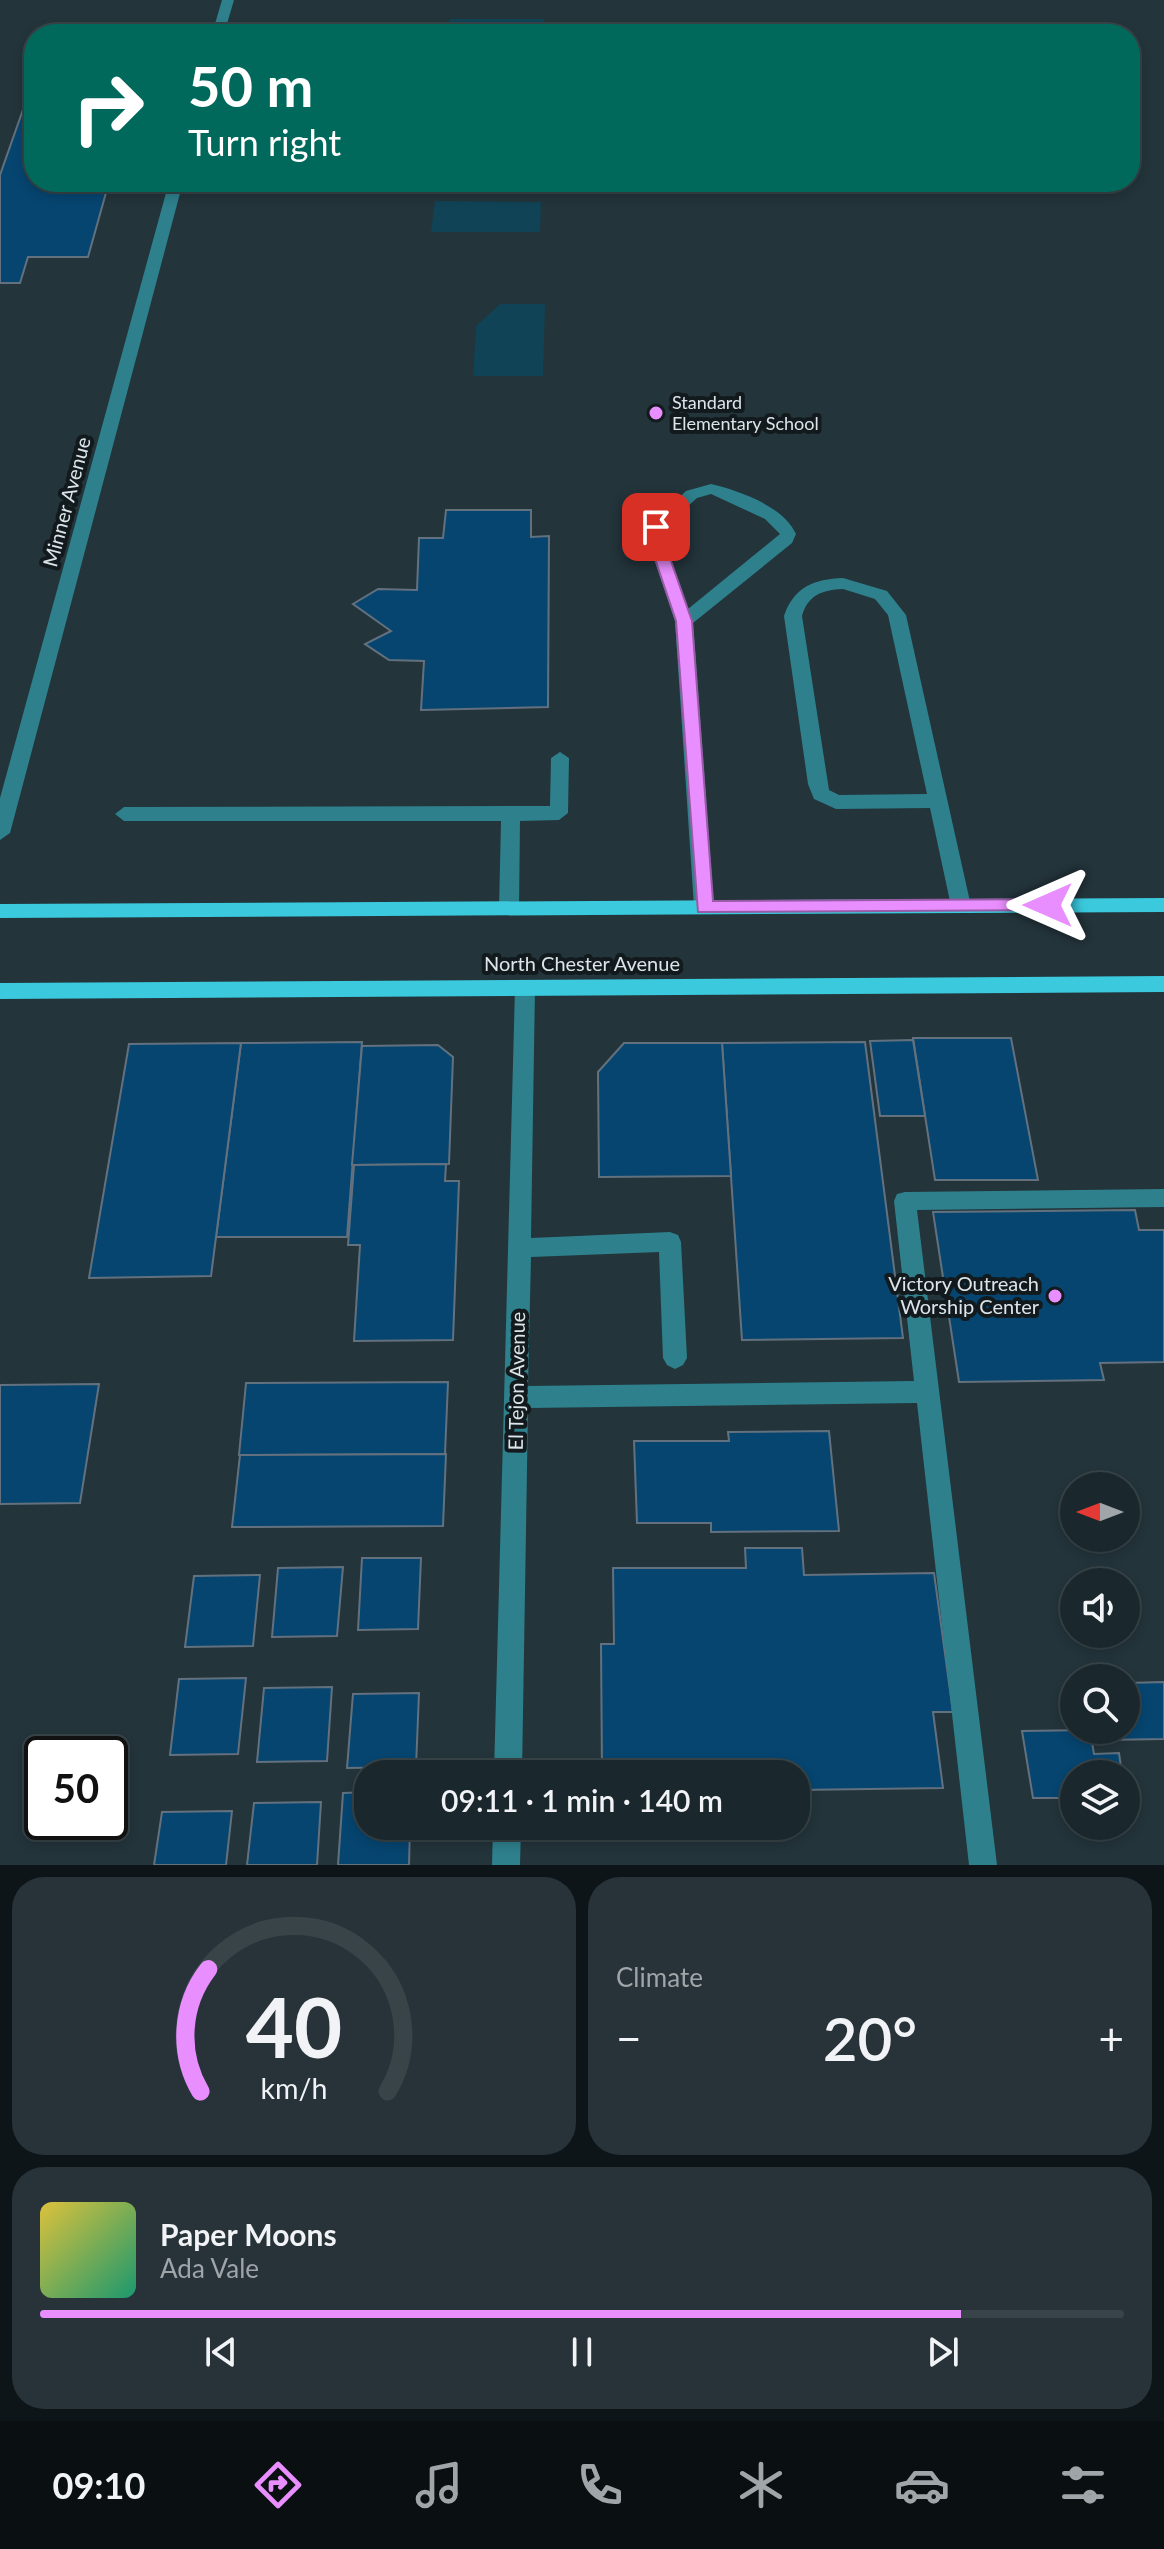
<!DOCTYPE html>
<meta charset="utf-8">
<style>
:root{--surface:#1a272c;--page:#273338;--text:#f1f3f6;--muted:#9fa5a9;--line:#384448;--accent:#e98efe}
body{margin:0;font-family:Lato,sans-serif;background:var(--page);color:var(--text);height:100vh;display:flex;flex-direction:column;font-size:30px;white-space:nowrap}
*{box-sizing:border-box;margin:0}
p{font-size:26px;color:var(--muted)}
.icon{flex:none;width:44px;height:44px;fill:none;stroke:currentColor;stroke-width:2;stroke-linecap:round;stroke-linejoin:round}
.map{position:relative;height:1865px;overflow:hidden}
.drawer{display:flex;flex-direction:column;gap:12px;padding:12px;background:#0e1518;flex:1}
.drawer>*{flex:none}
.top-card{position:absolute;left:24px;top:24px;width:1116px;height:168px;border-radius:32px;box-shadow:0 4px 12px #0003,0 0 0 2px var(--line);background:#00695c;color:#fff;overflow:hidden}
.needle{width:52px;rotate:270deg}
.tools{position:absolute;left:1060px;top:1472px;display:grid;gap:16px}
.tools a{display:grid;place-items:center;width:80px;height:80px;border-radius:50%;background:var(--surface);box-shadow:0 4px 12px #0003,0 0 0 2px var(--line);font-size:40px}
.speed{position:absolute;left:24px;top:1736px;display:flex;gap:16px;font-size:40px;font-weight:700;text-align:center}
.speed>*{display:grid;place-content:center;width:104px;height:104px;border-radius:50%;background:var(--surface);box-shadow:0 4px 12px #0003,0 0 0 2px var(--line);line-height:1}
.speed .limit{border:4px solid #111;border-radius:12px;background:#fff;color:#111}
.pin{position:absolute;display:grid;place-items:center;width:68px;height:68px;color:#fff;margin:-34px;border-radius:16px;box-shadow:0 4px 12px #0006}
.me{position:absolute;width:88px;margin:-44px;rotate:270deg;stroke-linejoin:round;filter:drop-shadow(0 0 6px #0008)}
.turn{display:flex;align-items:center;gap:28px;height:168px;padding:0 32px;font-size:36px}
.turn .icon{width:104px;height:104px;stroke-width:2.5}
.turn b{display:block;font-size:56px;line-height:68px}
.big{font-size:60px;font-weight:600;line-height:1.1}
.drawer .card{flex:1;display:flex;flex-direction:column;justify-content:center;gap:12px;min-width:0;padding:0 28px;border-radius:32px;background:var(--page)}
.drawer .dial{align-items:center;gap:0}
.dial svg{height:208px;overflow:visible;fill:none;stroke:var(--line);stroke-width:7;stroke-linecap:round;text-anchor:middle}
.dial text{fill:var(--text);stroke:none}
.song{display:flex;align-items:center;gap:24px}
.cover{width:96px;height:96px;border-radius:12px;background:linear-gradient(135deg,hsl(50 70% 55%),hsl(160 70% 35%))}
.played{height:8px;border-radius:4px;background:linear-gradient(90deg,var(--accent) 85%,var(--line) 85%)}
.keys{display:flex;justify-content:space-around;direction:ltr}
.heat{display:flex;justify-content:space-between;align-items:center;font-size:44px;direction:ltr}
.drawer .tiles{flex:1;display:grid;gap:12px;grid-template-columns:1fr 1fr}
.card:last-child{grid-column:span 2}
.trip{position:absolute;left:354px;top:1760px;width:456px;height:80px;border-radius:32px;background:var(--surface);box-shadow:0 4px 12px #0003,0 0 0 2px var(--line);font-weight:600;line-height:80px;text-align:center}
.menu{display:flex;height:128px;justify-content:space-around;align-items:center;background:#0a1012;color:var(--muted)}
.menu .icon{width:56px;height:56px}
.menu .selected{color:var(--accent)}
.menu b{font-size:36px;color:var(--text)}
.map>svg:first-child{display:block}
.green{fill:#104355}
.building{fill:#064570;stroke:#63717e;stroke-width:2}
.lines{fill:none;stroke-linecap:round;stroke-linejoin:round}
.minor{fill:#2e808c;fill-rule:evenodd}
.major{fill:#3ac9dd;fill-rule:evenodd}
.route{fill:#e98efe;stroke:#975ca5;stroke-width:2}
.poi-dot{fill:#e98efe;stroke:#121a1d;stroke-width:3}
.labels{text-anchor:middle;stroke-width:8;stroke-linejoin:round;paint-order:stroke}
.far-poi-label{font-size:18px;fill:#dbe5ea;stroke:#121a1d;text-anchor:start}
.street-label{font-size:20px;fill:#dbe5ea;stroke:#121a1d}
.poi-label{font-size:20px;fill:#dbe5ea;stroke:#121a1d;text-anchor:end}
</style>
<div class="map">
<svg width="1164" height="1865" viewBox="0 0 1164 1865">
<rect width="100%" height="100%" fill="#23343b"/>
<g class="green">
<path d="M 449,19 L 544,19 L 544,34 L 448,34 Z"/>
<path d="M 435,201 L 541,202 L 540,232 L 431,232 Z"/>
<path d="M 500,304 L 545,304 L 543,376 L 473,376 L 476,326 Z"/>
</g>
<g class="building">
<path d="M 32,84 L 34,182 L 109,182 L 88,257 L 28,257 L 20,283 L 0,283 L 0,175 Z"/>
<path d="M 446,510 L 531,510 L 531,537 L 549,536 L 548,707 L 421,710 L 424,661 L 389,660 L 365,644 L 391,631 L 353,604 L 378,589 L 417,590 L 419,538 L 443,538 Z"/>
<path d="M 913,1038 L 1011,1038 L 1038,1180 L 935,1180 Z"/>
<path d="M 913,1040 L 925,1116 L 880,1116 L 870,1041 Z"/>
<path d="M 362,1042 L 347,1237 L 216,1237 L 241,1043 Z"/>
<path d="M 865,1042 L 903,1338 L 742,1340 L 722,1043 Z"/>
<path d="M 241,1043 L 211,1276 L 89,1278 L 129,1044 Z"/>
<path d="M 624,1043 L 722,1043 L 731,1176 L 599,1177 L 598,1072 Z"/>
<path d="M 438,1045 L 453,1057 L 449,1164 L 352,1165 L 362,1046 Z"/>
<path d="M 446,1164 L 445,1181 L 459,1181 L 453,1340 L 354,1341 L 360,1245 L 348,1245 L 354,1165 Z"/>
<path d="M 1135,1210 L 1139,1230 L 1164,1230 L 1164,1362 L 1100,1363 L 1104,1380 L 959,1382 L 933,1212 Z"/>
<path d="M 448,1382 L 445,1454 L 239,1455 L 246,1383 Z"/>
<path d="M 99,1384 L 80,1503 L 0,1504 L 0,1385 Z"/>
<path d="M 829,1431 L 839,1531 L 711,1532 L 711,1523 L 637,1523 L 634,1441 L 729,1441 L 728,1432 Z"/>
<path d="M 446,1454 L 443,1526 L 232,1527 L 240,1455 Z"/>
<path d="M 745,1548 L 802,1548 L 804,1575 L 934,1573 L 953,1712 L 933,1712 L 943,1788 L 796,1790 L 796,1774 L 602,1774 L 601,1644 L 614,1644 L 613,1568 L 746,1568 Z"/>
<path d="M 362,1558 L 421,1558 L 418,1629 L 358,1630 Z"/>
<path d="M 343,1567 L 337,1636 L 272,1637 L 278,1568 Z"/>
<path d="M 260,1575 L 253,1646 L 185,1647 L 194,1576 Z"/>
<path d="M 246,1678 L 238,1754 L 170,1755 L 179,1679 Z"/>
<path d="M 1164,1682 L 1164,1739 L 1102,1740 L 1100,1730 L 1126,1730 L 1126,1683 Z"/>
<path d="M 332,1687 L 327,1761 L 257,1762 L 264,1688 Z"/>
<path d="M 419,1693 L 416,1767 L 347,1768 L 353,1694 Z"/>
<path d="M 1090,1730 L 1094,1754 L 1119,1753 L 1122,1774 L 1074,1774 L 1074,1798 L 1033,1798 L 1022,1731 Z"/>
<path d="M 368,1792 L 368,1826 L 410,1826 L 409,1865 L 338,1865 L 343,1793 Z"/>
<path d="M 321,1802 L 317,1865 L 247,1865 L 254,1803 Z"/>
<path d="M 232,1811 L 226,1865 L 154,1865 L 162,1812 Z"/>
</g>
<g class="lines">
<g class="minor">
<path d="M 222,0 L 234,0 L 224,34 L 212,34 Z"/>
<path d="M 169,182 L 183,182 L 10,833 L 0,840 L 0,798 Z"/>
<path d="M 711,484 C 740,491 783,506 796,534 L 792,543 L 693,623 L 714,907 L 711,912 L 697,912 L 694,907 L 675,621 L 649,544 L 648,527 L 686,491 ZM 711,494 L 765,519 L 780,534 L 688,609 L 665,544 L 664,528 L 697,498 Z"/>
<path d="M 843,578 L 887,591 L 906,615 L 971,906 L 968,911 L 954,911 L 951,906 L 930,808 L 836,809 L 814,799 L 808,784 L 784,616 C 794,587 814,579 843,578 ZM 843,589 L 875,599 L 888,615 L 927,794 L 839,795 L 829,790 L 802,616 C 808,595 822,590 843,589 Z"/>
<path d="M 560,752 L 569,758 L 568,813 L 559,820 L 520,821 L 519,909 L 516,914 L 502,914 L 499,909 L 501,821 L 124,821 L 115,814 L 124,807 L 550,806 L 551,758 Z"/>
<path d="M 525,980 L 532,982 L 535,988 L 531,1238 L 670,1232 L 678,1235 L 681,1242 L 687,1358 L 683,1365 L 675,1369 L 667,1365 L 663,1358 L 659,1252 L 531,1257 L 528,1386 L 914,1381 L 894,1201 L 897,1194 L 905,1192 L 1164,1189 L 1164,1207 L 917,1210 L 997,1865 L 969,1865 L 917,1403 L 528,1408 L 522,1774 L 494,1774 L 515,988 L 518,982 Z"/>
<path d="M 493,1826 L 521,1826 L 520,1865 L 492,1865 Z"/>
</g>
<g class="major">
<path d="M 1164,898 L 1164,912 L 0,918 L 0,904 Z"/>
<path d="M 1164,976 L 1164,992 L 0,999 L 0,983 Z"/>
</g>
</g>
<path class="route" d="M 656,522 L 663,527 L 665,544 L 692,621 L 713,901 L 1048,899 L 1054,901 L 1057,905 L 1054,910 L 698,912 L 676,621 L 650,544 L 648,527 Z"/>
<g class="poi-dot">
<circle cx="656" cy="413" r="8"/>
<circle cx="1055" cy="1296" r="8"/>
</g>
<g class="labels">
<g class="far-poi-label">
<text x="672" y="409">Standard<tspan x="672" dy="21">Elementary School</tspan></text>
</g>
<g class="street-label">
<text transform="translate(67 502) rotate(-75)" y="7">Minner Avenue</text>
<text x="582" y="971">North Chester Avenue</text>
<text transform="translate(517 1381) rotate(-89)" y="7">El Tejon Avenue</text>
</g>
<g class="poi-label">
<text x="1039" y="1291">Victory Outreach<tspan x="1039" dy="23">Worship Center</tspan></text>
</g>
</g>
</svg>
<div class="tools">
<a><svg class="needle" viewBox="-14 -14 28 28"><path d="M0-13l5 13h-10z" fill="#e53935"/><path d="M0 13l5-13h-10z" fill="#9fa5a9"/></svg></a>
<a><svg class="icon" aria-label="sound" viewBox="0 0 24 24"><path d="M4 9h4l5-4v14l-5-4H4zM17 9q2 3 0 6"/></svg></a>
<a><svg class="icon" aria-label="search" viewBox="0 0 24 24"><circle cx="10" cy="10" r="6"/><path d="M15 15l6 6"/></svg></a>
<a><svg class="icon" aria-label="layers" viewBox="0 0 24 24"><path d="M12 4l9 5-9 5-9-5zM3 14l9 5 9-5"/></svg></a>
</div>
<div class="speed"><div class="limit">50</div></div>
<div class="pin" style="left:656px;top:527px;background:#d93025"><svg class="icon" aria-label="arrive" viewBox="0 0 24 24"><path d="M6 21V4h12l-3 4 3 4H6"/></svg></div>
<svg class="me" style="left:1048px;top:905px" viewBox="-20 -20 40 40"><path d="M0-17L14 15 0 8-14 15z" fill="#e98efe" stroke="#fff" stroke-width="4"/></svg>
<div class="trip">09:11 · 1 min · 140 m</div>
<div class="top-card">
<div class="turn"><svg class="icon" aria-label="right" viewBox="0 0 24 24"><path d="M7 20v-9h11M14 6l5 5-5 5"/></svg><div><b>50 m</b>Turn right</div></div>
</div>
</div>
<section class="drawer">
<div class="tiles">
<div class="card dial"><svg viewBox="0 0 100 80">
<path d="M14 69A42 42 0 1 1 86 69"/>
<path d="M14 69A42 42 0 0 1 17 22" stroke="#e98efe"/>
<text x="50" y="56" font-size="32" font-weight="700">40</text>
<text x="50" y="72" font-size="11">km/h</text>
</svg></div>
<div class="card"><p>Climate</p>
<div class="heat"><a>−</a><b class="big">20°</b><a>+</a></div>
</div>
<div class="card">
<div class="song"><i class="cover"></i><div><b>Paper Moons</b><p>Ada Vale</p></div></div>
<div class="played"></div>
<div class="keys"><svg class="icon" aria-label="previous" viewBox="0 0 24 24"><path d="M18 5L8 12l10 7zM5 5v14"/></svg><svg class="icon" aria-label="pause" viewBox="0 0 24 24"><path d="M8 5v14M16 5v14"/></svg><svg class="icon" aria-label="next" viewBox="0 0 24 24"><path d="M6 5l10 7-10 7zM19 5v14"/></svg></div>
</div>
</div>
</section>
<nav class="menu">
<b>09:10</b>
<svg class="icon selected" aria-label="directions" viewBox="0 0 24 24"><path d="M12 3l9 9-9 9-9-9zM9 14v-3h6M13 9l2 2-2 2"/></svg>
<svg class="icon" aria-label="music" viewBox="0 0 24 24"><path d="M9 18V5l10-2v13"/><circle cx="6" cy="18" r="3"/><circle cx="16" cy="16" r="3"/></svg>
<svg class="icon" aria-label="phone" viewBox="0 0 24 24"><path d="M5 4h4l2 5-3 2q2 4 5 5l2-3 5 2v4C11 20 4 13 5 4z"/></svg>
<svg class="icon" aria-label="climate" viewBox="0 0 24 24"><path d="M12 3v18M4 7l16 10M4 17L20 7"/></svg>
<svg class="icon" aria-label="car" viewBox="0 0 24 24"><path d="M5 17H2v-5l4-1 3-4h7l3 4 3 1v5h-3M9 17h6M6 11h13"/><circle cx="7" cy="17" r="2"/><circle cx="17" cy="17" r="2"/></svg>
<svg class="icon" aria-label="filters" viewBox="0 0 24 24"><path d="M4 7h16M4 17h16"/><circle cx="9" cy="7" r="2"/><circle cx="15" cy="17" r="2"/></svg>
</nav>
